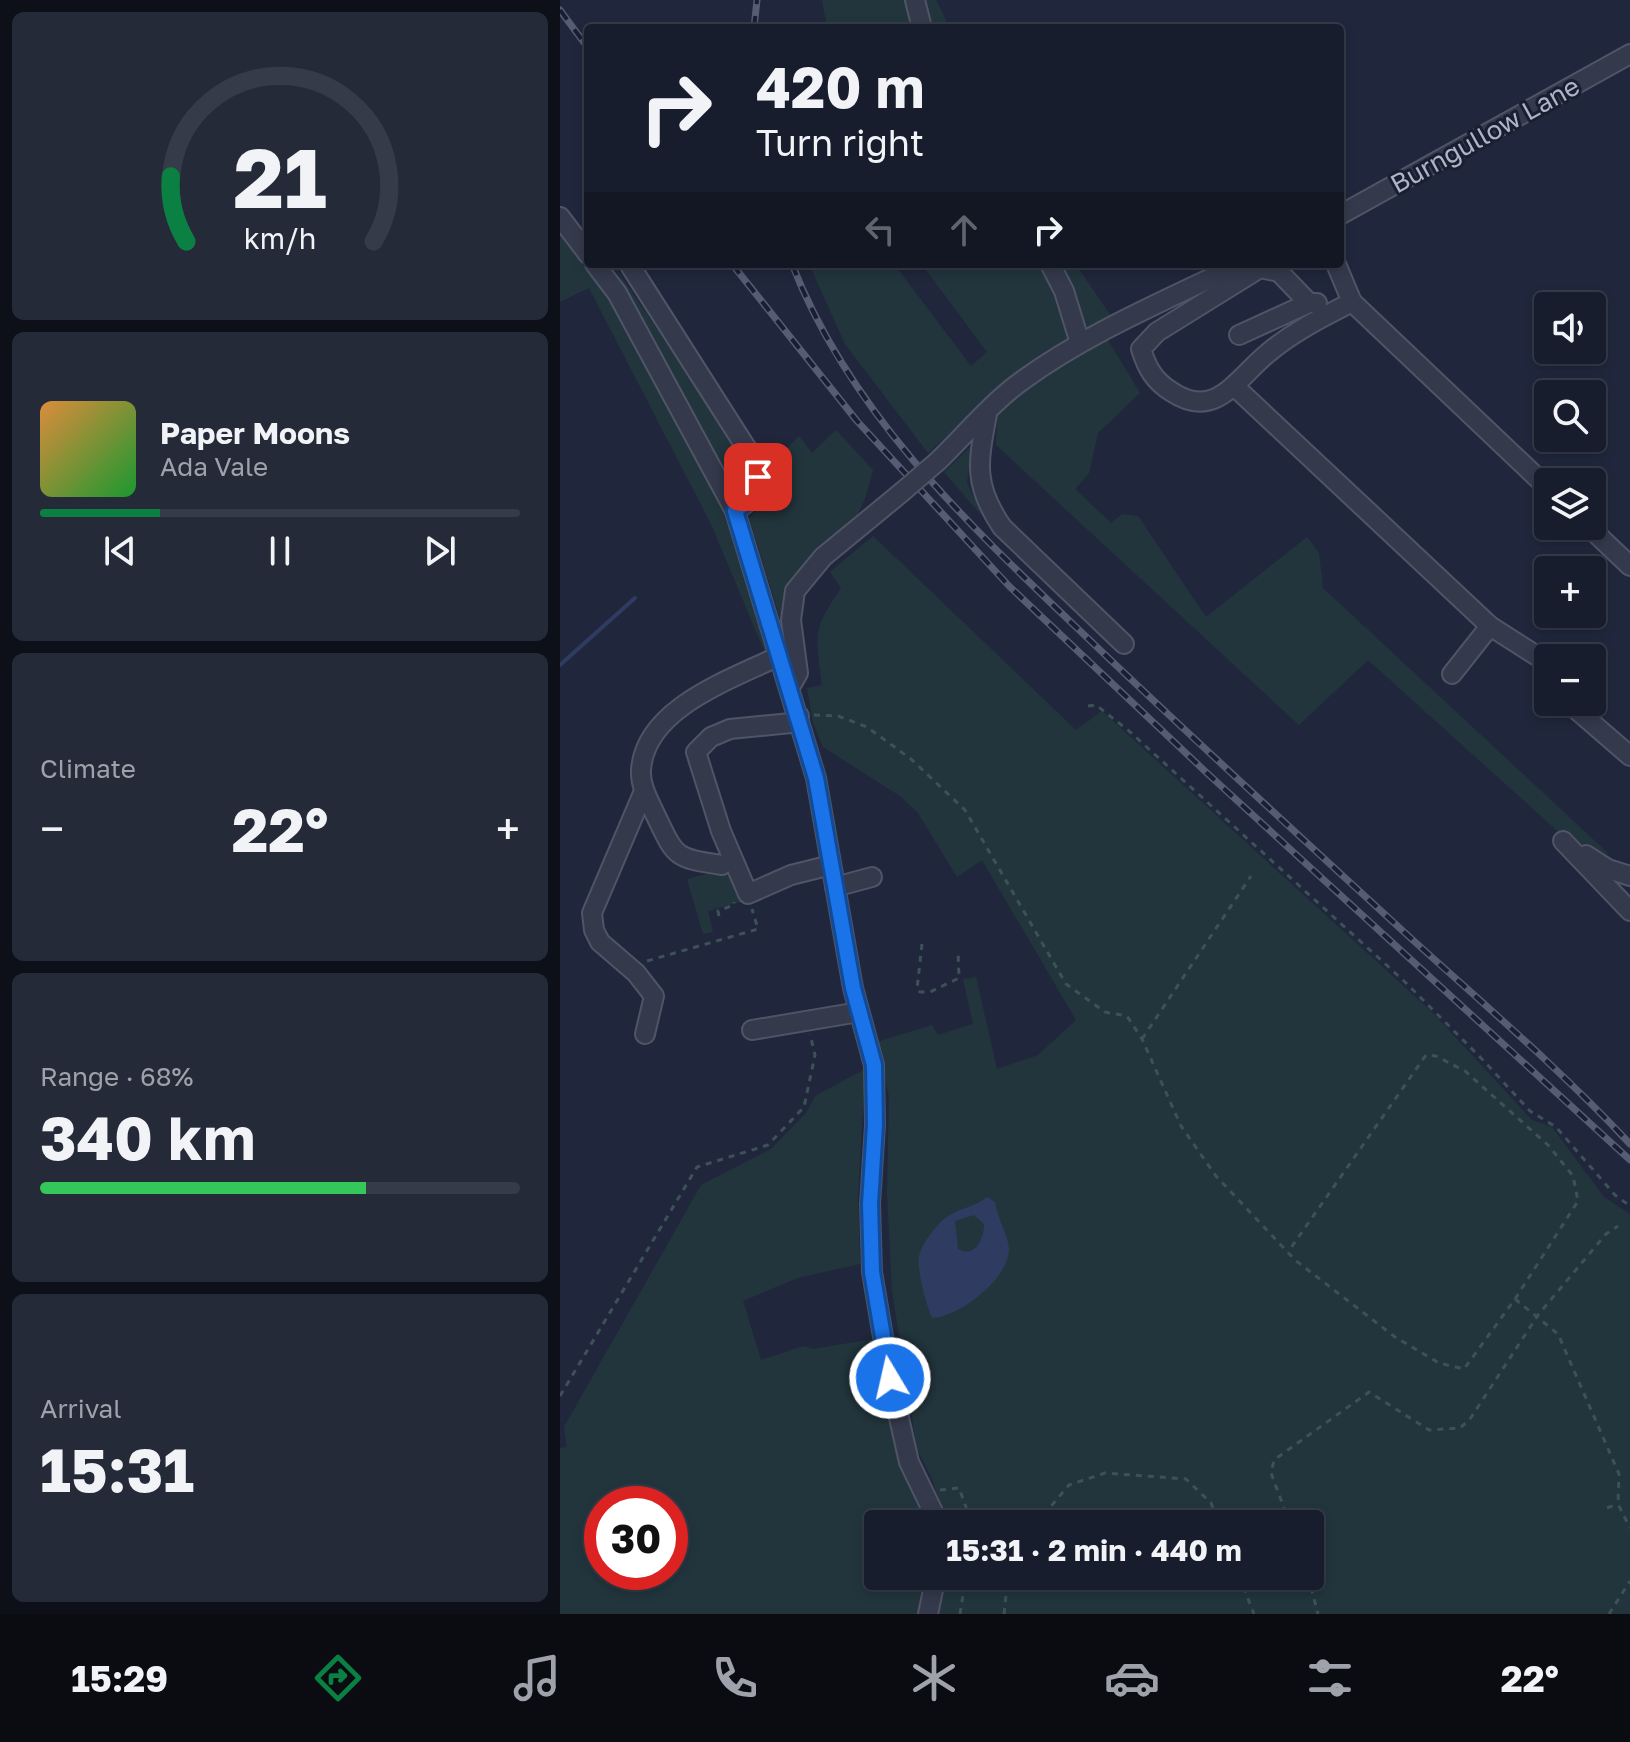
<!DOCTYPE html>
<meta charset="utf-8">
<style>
:root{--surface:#181d2d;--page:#252a39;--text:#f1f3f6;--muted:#9fa2aa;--line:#363b49;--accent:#0b8043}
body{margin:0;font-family:"Golos Text",sans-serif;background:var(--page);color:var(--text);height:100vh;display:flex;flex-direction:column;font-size:30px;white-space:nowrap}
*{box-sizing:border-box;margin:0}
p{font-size:26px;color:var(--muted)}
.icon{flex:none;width:44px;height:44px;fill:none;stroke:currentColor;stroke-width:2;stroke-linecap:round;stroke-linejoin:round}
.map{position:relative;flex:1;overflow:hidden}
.drawer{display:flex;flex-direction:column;gap:12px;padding:12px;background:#0d1019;width:560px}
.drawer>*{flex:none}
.top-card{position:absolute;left:24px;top:24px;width:760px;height:244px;border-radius:8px;box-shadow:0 4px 12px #0003,0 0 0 2px var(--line);background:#181d2d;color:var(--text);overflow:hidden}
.fabs{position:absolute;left:974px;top:292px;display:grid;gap:16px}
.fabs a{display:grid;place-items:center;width:72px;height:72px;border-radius:8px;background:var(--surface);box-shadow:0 4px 12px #0003,0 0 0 2px var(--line);font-size:40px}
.speed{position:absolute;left:24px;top:1486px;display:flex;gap:16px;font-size:40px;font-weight:700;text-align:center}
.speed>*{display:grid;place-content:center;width:104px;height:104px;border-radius:50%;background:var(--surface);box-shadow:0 4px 12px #0003,0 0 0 2px var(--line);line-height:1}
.speed .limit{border:12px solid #d22;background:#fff;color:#111}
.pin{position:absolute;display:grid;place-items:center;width:68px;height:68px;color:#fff;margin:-34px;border-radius:16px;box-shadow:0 4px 12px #0006}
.me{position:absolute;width:88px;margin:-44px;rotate:351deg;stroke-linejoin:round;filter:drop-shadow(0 0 6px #0008)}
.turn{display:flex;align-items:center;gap:28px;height:168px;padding:0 40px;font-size:36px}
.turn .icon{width:104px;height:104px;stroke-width:2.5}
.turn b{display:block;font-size:56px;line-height:68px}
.lanes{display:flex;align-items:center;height:76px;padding:0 40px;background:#0003;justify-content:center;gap:40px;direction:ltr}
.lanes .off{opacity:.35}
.big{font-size:60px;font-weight:700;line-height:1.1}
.drawer .card{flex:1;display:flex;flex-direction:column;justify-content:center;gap:12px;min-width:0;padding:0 28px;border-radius:12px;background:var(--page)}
.drawer .dial{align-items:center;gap:0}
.dial svg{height:208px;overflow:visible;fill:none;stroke:var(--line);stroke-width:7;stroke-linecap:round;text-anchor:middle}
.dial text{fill:var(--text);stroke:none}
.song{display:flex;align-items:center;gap:24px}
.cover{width:96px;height:96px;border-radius:12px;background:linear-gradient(135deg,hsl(30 70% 55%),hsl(130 70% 35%))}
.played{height:8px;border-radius:4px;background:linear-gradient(90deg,var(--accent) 25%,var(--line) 25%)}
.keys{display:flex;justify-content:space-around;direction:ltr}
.heat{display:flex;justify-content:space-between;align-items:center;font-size:44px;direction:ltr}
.charge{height:12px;border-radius:6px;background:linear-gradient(90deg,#34c759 68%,var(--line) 0)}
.trip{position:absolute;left:304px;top:1510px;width:460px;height:80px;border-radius:8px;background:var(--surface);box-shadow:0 4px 12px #0003,0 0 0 2px var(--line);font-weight:700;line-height:80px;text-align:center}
.menu{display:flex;height:128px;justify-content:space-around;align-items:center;background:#0a0c12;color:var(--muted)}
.menu .icon{width:56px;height:56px}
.menu .current{color:var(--accent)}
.menu b{font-size:36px;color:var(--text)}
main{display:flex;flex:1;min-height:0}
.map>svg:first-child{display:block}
.green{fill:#22353d;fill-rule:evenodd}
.water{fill:#2f3b61;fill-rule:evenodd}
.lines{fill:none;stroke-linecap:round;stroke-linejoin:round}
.stream{stroke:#2f3b61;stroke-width:4}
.minor-casing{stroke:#4f5467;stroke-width:22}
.path{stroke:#3d5158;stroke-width:3;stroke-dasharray:6 6;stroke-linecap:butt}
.minor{stroke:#343a4c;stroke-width:18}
.rail-casing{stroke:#565c74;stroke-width:7}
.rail{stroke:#191f31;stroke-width:4;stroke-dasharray:12;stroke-linecap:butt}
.minor-bridge-casing{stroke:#4f5467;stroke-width:22;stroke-linecap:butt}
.minor-bridge{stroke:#343a4c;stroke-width:18}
.route-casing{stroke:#114b97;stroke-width:20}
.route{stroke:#1a73e8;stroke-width:14}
.labels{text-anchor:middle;stroke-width:6;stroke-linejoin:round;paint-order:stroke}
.street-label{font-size:26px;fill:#afb4c8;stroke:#191f31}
</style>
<main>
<section class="drawer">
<div class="card dial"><svg viewBox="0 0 100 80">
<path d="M14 69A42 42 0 1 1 86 69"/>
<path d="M14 69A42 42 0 0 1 8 44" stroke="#0b8043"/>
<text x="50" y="56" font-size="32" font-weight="700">21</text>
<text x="50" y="72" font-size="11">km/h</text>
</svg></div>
<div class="card">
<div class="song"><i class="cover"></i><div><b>Paper Moons</b><p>Ada Vale</p></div></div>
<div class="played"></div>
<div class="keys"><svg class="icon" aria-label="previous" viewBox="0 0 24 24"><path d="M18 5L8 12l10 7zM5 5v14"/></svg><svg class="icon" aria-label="pause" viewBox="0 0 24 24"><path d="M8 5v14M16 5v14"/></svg><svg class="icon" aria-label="next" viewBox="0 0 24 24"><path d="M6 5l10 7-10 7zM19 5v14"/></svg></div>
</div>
<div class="card"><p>Climate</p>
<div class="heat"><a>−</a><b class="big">22°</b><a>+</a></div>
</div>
<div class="card"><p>Range · 68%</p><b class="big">340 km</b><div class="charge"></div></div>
<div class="card"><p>Arrival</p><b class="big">15:31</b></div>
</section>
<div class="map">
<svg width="1070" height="1614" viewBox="0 0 1070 1614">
<rect width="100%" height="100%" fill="#20273c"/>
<g class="green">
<path d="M 262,0 L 376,0 L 390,28 L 267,28 Z"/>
<path d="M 0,226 L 50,300 L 164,500 L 210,650 L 205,653 L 151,524 L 29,288 L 0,302 Z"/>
<path d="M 53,264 L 185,460 L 191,483 L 185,492 L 176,496 Z"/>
<path d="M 249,264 L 334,264 L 411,366 L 427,352 L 363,266 L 365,264 L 525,264 L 519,269 L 551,316 L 441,388 L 368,453 L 285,344 Z"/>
<path d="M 548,340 L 580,393 L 538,433 L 529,473 L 515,489 L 551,523 L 562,514 L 578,516 L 646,617 L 747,537 L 759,553 L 763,588 L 1050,855 L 1003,836 L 808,660 L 739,725 L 436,445 L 437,414 L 478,379 Z"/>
<path d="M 276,430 L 313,470 L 305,499 L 292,526 L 237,577 L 229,647 L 189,518 L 210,497 L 205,471 L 239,436 L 252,453 Z"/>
<path d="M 412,445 L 407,483 L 423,517 L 384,472 Z"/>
<path d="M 313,536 L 516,730 L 542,711 L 873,1013 L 972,1120 L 992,1127 L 1044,1197 L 1070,1214 L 1070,1614 L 379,1614 L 387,1576 L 750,1576 L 750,1524 L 386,1524 L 372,1479 L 357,1449 L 332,1291 L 327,1192 L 329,1097 L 317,1042 L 372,1025 L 378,1035 L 413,1024 L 403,979 L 416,977 L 437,1069 L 478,1055 L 516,1020 L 422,860 L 397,877 L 358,813 L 340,796 L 263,747 L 253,723 L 247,688 L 262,685 C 256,635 251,631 281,588 L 270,572 Z"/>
<path d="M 174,867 L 183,901 L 148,911 L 153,932 L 143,934 L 127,879 Z"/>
<path d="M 305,1069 L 298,1197 L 300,1264 L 237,1278 L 183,1301 L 201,1360 L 243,1346 L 253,1349 L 313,1339 L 343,1470 L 366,1524 L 318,1524 L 318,1576 L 366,1576 L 358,1614 L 0,1614 L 0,1448 L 7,1447 L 4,1427 L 141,1185 L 211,1149 L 246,1113 L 255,1096 ZM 42,1504 L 110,1504 L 110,1572 L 42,1572 Z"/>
</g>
<path class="water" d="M 427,1197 L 435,1202 C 437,1218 450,1238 449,1251 C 447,1280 399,1317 372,1318 C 366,1304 357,1272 359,1257 C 361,1245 374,1228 383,1220 C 396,1208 414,1208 427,1197 ZM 414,1215 L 424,1224 C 424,1239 416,1258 398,1249 L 395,1221 Z"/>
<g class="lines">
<path class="stream" d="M 0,665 L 75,598"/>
<defs>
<g id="minor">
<path d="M 355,0 L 362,28"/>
<path d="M 780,215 L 1070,54"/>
<path d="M 0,217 L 28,254"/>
<path d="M 35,264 L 57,293 L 175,511 L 256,778 L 293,988 L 314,1065 L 315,1125 L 310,1204 L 312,1272 L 330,1378 L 349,1462 L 376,1518 L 377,1524"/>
<path d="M 490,264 L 504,291 L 520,343"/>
<path d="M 776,264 L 792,302 L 988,488"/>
<path d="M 71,267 L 194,460 C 201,488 200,495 175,511"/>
<path d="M 749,303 L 719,272 L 700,268 L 597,332 L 581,349 C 587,368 594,381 612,392 C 656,421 677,378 708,353 C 734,331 763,317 792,302"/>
<path d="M 679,335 L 749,303 L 757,303"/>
<path d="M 674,386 L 930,626 L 988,663"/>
<path d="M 427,414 C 418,463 413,484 442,527 L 564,644"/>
<path d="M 378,461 C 405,435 432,402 463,380 C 529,332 607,300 680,264"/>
<path d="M 1028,526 L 1070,566"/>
<path d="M 892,674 L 930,626"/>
<path d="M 230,687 L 238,673 L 231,620 L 235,591 L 263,557 L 342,492"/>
<path d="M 1014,702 L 1018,711 L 1070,756"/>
<path d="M 239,716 L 231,723 L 170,729 L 151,737 L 136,752 L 161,831 L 188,894 L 231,875 L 271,865"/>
<path d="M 84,791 L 32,913 L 34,930 L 40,942 L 76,973 L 94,996 L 85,1034"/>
<path d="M 1003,841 L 1070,911"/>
<path d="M 1026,855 L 1048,869 L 1070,876"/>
<path d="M 162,865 C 115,858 116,858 96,816 C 89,801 80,786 81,770 C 85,707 173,679 221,655"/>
<path d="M 275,887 L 312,877"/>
<path d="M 192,1030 L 299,1012"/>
<path d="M 368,1614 L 376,1576"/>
</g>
</defs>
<use href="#minor" class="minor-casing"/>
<g class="path">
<path d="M 528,706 L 536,705 L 569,731 L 844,981 L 922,1059 L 970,1111 L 996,1127 L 1055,1195 L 1070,1206"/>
<path d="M 254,715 L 278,716 L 307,727 L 351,759 L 405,810 L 506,984 L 545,1012 L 567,1016 L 582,1039 L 621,1126 L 656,1176 L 735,1260 L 835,1337 L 879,1363 L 904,1369 L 955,1299 L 1018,1201 L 1013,1176 L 988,1145 L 905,1071 L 876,1056 L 866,1055 L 728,1252"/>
<path d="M 159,916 L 158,911 L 174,905 L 174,902"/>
<path d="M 362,944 L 357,989 L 360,992 L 370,992 L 399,978 L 398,950"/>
<path d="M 87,961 L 198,929 L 192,909"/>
<path d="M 582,1039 L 691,876"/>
<path d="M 955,1299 L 998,1334 L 1059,1474 L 1058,1504 L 1070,1528"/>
<path d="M 0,1396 L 137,1167 L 208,1145 L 244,1107 L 255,1055 L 250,1034"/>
<path d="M 380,1490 L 399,1488 L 406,1507 L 406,1524"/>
<path d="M 1047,1508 L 1058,1504"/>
<path d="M 476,1524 L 509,1485 L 545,1473 L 626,1479 L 651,1503 L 659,1524"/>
<path d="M 730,1524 L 711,1473 L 714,1460 L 809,1392 L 869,1430 L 900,1428 L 910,1419 L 978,1315 L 1046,1234 L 1058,1226"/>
<path d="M 679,1576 L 694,1614"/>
<path d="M 748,1576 L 758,1614"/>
<path d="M 400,1614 L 406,1576"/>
<path d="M 444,1614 L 448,1576"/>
<path d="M 1049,1614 L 1070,1581"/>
</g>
<use href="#minor" class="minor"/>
<defs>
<g id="rail">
<path d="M 0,10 L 28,48"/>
<path d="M 194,28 L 197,0"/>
<path d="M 172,264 L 297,421 L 449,586 L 648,774 L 1070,1160"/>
<path d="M 232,264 C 293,421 420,535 539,649 C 643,748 749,845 855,942 C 928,1008 1003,1072 1070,1144"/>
</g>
</defs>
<use href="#rail" class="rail-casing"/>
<use href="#rail" class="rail"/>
<defs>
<path id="minor-bridge" d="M 342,492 L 378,461"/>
</defs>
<use href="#minor-bridge" class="minor-bridge-casing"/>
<use href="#minor-bridge" class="minor-bridge"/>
</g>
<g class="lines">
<defs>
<path id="route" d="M 198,477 L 197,493 L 175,511 L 256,778 L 293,988 L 314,1065 L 315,1125 L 310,1204 L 312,1272 L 330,1378"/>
</defs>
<use href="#route" class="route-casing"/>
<use href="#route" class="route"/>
</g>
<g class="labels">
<g class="street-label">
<text transform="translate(925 135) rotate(-29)" y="9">Burngullow Lane</text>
</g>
</g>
</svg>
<div class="fabs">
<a><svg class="icon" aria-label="sound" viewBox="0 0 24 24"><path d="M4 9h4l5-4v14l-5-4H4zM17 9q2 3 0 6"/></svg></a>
<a><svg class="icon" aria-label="search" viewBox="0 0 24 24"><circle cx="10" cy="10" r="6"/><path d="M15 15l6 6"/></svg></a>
<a><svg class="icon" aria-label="layers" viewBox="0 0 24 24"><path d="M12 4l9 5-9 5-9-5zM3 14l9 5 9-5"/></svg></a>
<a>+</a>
<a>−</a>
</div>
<div class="speed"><div class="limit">30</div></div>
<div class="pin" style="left:198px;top:477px;background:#d93025"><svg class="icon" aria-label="arrive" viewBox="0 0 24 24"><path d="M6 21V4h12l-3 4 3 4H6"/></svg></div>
<svg class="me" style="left:330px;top:1378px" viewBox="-20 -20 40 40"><circle r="17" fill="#1a73e8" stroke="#fff" stroke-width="3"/><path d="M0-11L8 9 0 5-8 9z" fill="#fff"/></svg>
<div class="trip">15:31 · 2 min · 440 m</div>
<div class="top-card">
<div class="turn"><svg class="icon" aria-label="right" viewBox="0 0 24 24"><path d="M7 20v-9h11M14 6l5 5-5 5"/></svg><div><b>420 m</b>Turn right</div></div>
<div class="lanes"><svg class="icon off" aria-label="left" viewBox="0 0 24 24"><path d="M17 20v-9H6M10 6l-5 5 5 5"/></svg><svg class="icon off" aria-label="ahead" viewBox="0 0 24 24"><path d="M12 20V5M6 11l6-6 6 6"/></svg><svg class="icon" aria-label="right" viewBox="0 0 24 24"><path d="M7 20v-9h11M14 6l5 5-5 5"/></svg></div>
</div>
</div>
</main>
<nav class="menu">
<b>15:29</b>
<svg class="icon current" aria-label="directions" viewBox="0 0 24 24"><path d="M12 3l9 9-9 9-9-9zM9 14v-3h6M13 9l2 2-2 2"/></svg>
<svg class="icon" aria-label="music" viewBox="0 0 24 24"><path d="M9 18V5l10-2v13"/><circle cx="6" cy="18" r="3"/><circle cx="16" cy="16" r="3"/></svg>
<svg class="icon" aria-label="phone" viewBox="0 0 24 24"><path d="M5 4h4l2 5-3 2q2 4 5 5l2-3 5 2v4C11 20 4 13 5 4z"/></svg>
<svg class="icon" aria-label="climate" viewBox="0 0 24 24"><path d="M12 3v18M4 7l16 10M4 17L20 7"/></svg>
<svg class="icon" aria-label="car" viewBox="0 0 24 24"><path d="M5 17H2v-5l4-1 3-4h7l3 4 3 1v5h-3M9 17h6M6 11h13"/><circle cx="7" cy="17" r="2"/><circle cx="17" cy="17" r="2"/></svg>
<svg class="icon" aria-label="filters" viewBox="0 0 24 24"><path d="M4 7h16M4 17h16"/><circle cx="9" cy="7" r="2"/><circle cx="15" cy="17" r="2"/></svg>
<b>22°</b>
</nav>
